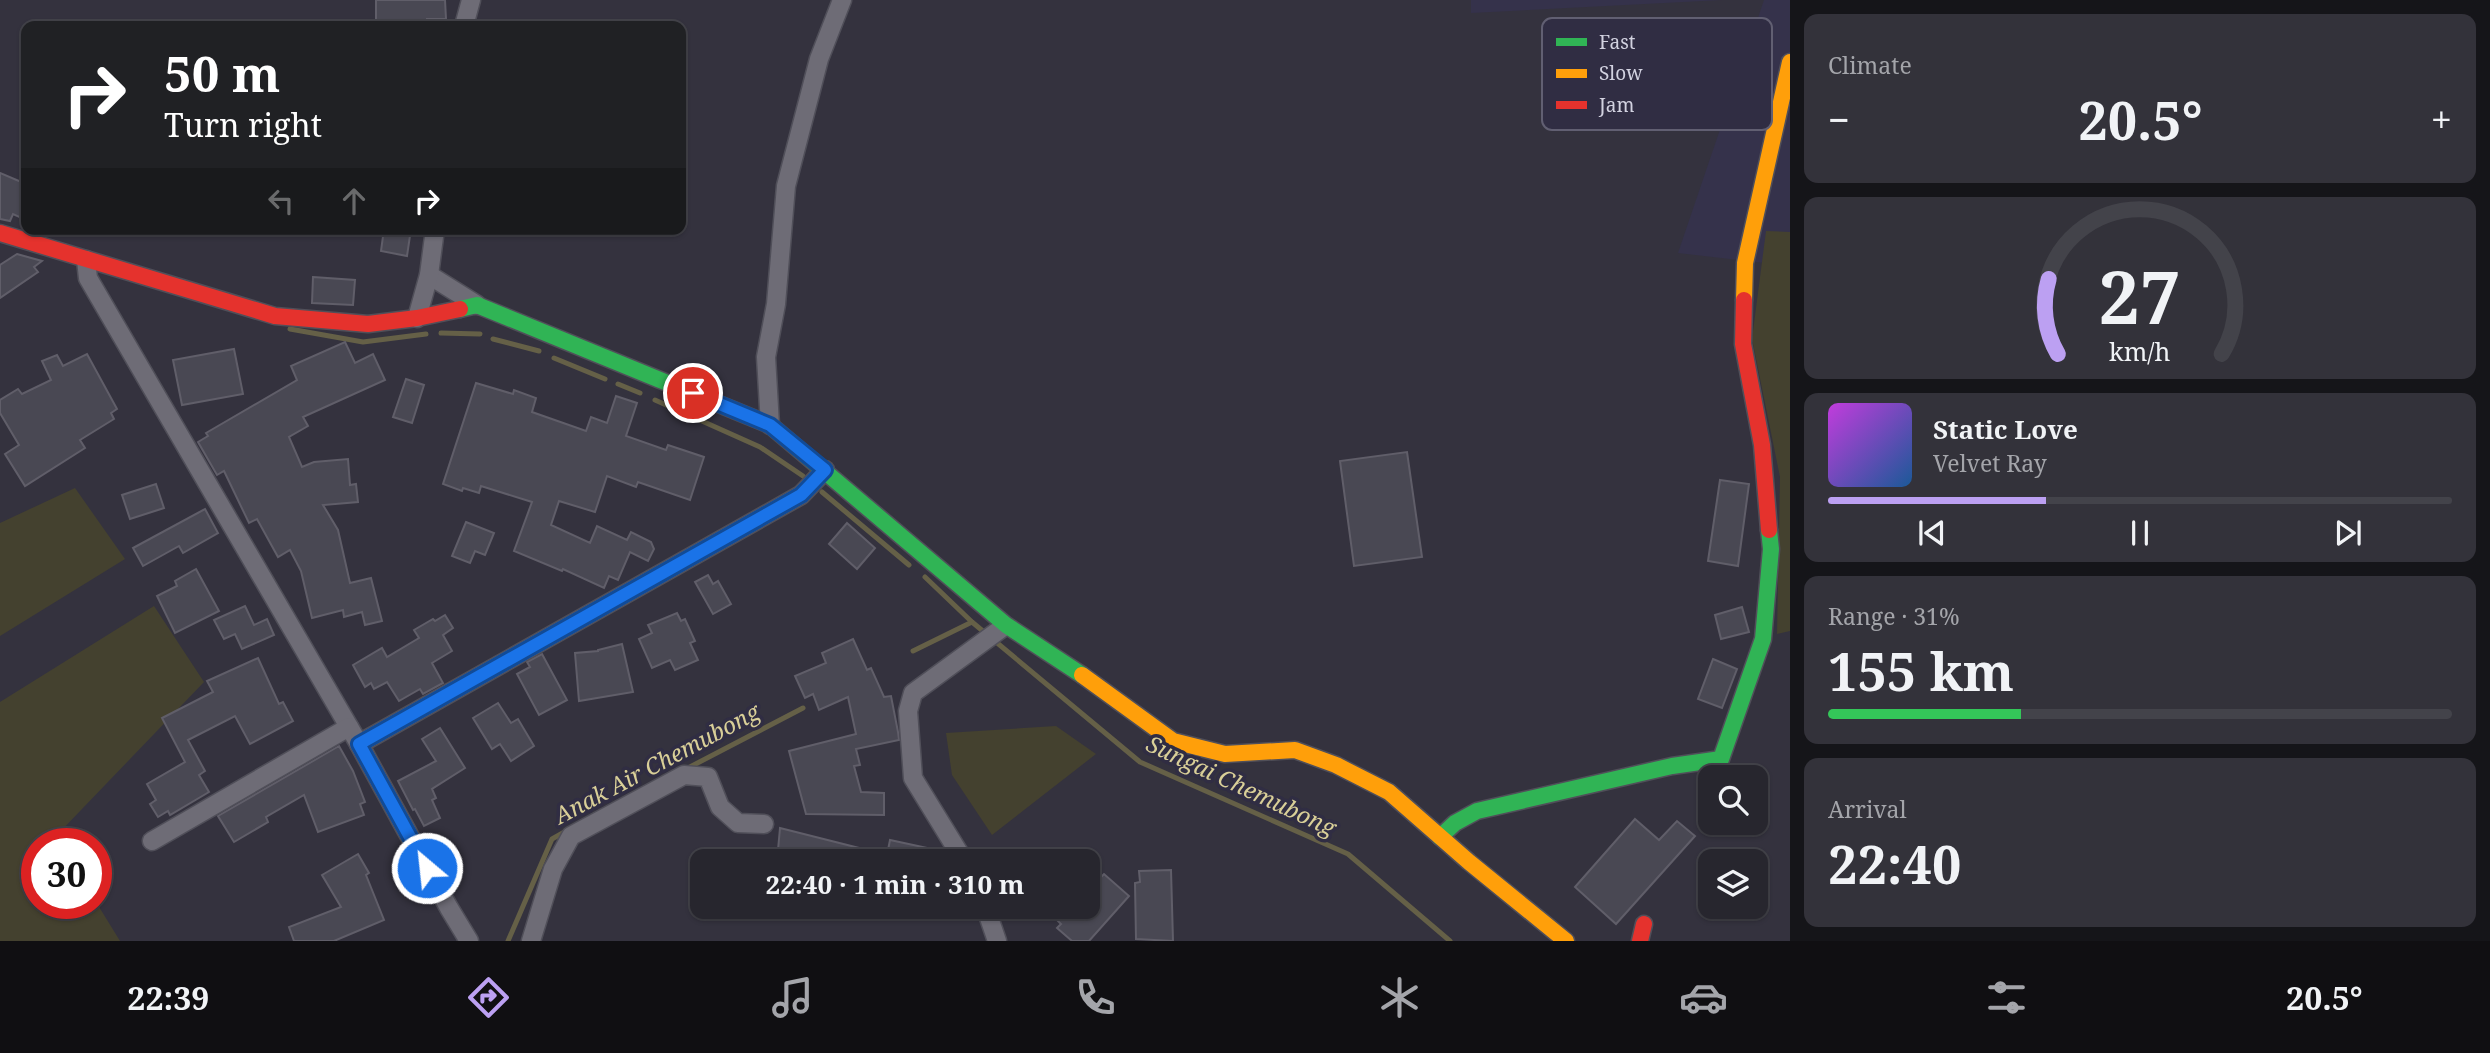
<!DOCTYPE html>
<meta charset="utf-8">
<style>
:root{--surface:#27262e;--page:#33323a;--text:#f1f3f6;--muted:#a4a5aa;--line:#43434a;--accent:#bca0f2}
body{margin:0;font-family:"Noto Serif",serif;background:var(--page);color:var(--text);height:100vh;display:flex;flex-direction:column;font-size:26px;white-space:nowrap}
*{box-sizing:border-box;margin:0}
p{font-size:23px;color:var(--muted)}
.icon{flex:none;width:38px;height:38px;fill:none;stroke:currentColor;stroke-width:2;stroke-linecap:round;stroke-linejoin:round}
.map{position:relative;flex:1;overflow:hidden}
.sheet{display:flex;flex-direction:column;gap:14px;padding:14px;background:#151519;width:700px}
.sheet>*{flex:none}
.top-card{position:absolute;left:21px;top:21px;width:665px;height:214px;border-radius:14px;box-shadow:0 2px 5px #0004,0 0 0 2px var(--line);background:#202124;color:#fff;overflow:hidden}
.fabs{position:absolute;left:1698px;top:765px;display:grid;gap:14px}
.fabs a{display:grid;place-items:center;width:70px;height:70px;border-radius:14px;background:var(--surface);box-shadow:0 2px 5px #0004,0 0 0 2px var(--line);font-size:35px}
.speed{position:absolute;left:21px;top:828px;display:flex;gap:14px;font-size:35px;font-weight:700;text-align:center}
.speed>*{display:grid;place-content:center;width:91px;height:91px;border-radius:50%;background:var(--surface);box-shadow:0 2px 5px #0004,0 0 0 2px var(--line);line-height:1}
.speed .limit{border:10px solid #d22;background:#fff;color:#111}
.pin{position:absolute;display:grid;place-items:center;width:60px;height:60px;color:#fff;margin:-30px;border:4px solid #fff;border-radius:50%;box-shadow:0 2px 7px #0007}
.me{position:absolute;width:77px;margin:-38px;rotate:332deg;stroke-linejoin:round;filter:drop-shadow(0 0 5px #0008)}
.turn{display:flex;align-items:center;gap:24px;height:147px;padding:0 28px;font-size:32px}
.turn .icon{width:91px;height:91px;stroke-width:2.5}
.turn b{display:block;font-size:49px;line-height:60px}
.lanes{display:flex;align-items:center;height:66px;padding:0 28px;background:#0003;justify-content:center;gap:35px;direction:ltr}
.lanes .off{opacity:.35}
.big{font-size:52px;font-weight:700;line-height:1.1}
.sheet .tile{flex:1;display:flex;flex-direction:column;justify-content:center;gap:10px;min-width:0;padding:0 24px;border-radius:14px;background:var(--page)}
.sheet .dial{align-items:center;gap:0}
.dial svg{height:182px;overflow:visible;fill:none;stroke:var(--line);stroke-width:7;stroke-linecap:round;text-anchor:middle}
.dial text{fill:var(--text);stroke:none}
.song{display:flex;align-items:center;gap:21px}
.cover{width:84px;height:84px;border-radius:10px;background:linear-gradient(135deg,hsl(290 70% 55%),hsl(210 70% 35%))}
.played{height:7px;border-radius:4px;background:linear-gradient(90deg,var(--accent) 35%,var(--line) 35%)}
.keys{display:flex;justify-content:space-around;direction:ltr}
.heat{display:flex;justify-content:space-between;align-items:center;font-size:38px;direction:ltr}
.charge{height:10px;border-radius:5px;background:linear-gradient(90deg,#34c759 31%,var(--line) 0)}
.trip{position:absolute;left:690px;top:849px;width:410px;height:70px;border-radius:14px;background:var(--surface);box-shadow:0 2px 5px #0004,0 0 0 2px var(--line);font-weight:700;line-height:70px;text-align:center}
.menu{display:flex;height:112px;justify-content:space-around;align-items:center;background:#100f12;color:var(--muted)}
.menu .icon{width:49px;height:49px}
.menu .active{color:var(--accent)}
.menu b{font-size:32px;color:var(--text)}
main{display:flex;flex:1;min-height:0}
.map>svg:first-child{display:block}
.built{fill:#35324b}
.green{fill:#44412f}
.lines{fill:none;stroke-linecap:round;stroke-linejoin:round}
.stream{stroke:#656047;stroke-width:5}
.building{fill:#494853;stroke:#605e69;stroke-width:2}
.street-casing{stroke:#504f59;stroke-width:21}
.fast-casing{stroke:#504f59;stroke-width:19}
.slow-casing{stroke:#504f59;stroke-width:19}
.jam-casing{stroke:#504f59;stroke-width:19}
.street{stroke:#6e6c76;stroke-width:18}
.fast{stroke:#30b455;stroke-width:16}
.slow{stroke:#ff9f0a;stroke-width:16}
.jam{stroke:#e5322d;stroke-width:16}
.route-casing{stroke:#114b97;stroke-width:18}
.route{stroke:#1a73e8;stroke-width:12}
.labels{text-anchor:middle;stroke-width:7;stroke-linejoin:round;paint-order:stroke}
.water-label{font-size:23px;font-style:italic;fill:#d9cf98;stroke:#302d43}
.key{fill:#302d43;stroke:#615f72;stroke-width:2}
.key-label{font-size:19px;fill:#d2d2e0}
</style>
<main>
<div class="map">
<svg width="1790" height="941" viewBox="0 0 1790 941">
<rect width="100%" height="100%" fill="#34323e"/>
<g class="built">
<path d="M 1471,0 L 1722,0 L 1471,13 Z"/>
<path d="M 1764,0 L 1790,0 L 1790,266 L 1678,253 Z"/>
</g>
<g class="green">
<path d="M 1766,231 L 1790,232 L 1790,631 L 1777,634 L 1780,477 L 1752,339 Z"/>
<path d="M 75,488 L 125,559 L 0,636 L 0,523 Z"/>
<path d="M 154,606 L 204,682 L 57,835 L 61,843 L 37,844 L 37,903 L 96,902 L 120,941 L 0,941 L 0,702 Z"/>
<path d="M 1056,726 L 1096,754 L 992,835 L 952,775 L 946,733 Z"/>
</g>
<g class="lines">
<g class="stream">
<path d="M 290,329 L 363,342 L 426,334"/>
<path d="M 441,333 L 480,334"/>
<path d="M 493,339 L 539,351"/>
<path d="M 554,358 L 605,379"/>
<path d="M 618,384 L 640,393"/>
<path d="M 655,400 L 760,447 L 803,476"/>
<path d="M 822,492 L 909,565"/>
<path d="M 925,577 L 972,622 L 1140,762 L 1348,854 L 1450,941"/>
<path d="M 913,651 L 972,622"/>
<path d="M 686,769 L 803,708"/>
<path d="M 508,941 L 552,839 L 568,830"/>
</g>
</g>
<g class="building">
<path d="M 376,0 L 445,0 L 446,19 L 427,19 L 427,26 L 376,26 Z"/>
<path d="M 0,173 L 26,184 L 26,220 L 13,214 L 10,221 L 0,219 Z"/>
<path d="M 384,229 L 411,229 L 407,256 L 381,251 Z"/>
<path d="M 17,254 L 42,261 L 34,267 L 38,272 L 0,298 L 0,265 Z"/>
<path d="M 313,277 L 355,280 L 353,305 L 312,303 Z"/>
<path d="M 345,342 L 355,363 L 373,354 L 385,380 L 303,417 L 308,426 L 289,437 L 302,467 L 314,462 L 348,459 L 350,485 L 356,484 L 358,502 L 323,505 L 338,530 L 350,583 L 371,578 L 382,621 L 365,625 L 362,612 L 344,617 L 343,610 L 312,618 L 301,571 L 290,550 L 278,557 L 257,519 L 249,523 L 224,471 L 217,475 L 198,442 L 208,436 L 206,433 L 297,380 L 291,366 Z"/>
<path d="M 234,349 L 243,394 L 182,405 L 173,360 Z"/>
<path d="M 87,354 L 117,409 L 111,413 L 114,419 L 80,440 L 85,448 L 25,486 L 5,454 L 19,445 L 0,413 L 0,400 L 18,389 L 22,394 L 51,380 L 42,361 L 57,355 L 63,366 Z"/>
<path d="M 406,379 L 424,385 L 412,423 L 393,417 Z"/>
<path d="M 476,383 L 513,394 L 514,390 L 536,398 L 532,412 L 586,431 L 591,417 L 607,423 L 616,396 L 637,403 L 626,436 L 666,450 L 668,445 L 704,457 L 690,500 L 638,482 L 636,487 L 607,476 L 595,512 L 559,501 L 551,525 L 590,543 L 597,526 L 627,540 L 631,532 L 651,542 L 654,549 L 648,561 L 630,552 L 618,580 L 609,576 L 604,588 L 563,569 L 562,571 L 514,551 L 532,502 L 481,486 L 479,493 L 463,488 L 462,491 L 443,484 Z"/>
<path d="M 1407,452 L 1422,557 L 1354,566 L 1340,461 Z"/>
<path d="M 1720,480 L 1749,484 L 1738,566 L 1708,561 Z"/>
<path d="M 156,484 L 164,508 L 130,519 L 122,495 Z"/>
<path d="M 205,509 L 218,533 L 183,553 L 179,546 L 143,566 L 133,548 Z"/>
<path d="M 466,522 L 494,533 L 485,555 L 475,551 L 470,563 L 452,556 Z"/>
<path d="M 847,523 L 875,548 L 857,569 L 829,544 Z"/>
<path d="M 196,569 L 219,611 L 175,633 L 157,596 L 177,586 L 175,581 Z"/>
<path d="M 708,575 L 713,584 L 718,581 L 731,604 L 713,614 L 695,582 Z"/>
<path d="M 245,606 L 254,625 L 267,619 L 274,635 L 242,649 L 235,634 L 224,639 L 214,620 Z"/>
<path d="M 1742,607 L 1749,632 L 1721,639 L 1715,615 Z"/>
<path d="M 677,613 L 681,621 L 685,619 L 695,641 L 690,643 L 698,660 L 675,670 L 670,660 L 652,668 L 639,639 L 652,633 L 648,625 Z"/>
<path d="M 445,615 L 453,628 L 443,635 L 452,651 L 432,663 L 443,683 L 423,694 L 420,689 L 399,701 L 387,682 L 374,689 L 371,683 L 365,687 L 353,665 L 382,648 L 387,657 L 419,638 L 414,630 L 433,619 L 435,621 Z"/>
<path d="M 853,639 L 867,670 L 871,668 L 884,697 L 891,696 L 898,732 L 899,740 L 856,749 L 860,765 L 854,766 L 861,792 L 884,793 L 884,815 L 806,814 L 789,751 L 856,734 L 848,697 L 819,710 L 813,694 L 805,698 L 795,676 L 826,663 L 822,653 Z"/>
<path d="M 622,644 L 633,692 L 579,701 L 575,653 L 598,651 L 598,650 Z"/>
<path d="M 542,654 L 567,700 L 539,715 L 517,674 L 530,667 L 527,662 Z"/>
<path d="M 258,658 L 279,704 L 283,702 L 293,721 L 250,744 L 235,716 L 188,740 L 205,771 L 199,775 L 209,792 L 170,815 L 168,811 L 158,817 L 150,804 L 156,800 L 147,784 L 185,762 L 162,718 L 213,692 L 207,681 Z"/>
<path d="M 1713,659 L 1737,669 L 1722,708 L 1698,699 Z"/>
<path d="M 498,703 L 511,723 L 518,719 L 534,746 L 511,761 L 500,744 L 492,749 L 473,718 Z"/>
<path d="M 440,728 L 465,768 L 432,789 L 436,798 L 432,800 L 440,818 L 424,826 L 415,809 L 413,810 L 398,781 L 436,761 L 422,739 Z"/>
<path d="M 339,746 L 353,771 L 365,802 L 360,804 L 364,815 L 318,832 L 304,795 L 266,817 L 268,822 L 234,842 L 218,816 Z"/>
<path d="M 1635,819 L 1659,840 L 1677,821 L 1695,836 L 1616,924 L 1575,887 Z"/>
<path d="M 780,828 L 887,855 L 890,840 L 932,849 L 930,861 L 777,861 Z"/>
<path d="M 358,854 L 369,873 L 366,875 L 384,920 L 334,941 L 294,941 L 289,927 L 341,907 L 322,875 Z"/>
<path d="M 1171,870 L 1173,941 L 1136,939 L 1135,883 L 1140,882 L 1139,871 Z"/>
<path d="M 1087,872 L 1097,881 L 1104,874 L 1129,896 L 1089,941 L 1072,941 L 1057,928 L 1061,924 L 1056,919 L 1067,906 L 1087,906 Z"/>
</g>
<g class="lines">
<defs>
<g id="street">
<path d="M 464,26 L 471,0"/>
<path d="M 86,260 L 88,278 L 359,744 L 449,908 L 469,941"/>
<path d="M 429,275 L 477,305"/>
<path d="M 417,318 L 429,275 L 435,229"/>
<path d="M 770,425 L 766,357 L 776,304 L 786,186 L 819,59 L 842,0"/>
<path d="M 359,744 L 801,495 L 825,470"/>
<path d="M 152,841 L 349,727"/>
<path d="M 964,861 L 913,778 L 908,711 L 913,693 L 1002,628"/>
<path d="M 985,906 L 997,941"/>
<path d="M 531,941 L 553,869 L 571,836 L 684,775 L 708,777 L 720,807 L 738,823 L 764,824"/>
</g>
<g id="fast">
<path d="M 460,309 L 477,305 L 770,425 L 1006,625 L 1082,675"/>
<path d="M 1440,837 L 1455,823 L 1477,811 L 1672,766 L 1721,759 L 1763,639 L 1771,549 L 1769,530"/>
</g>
<g id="slow">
<path d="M 1744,300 L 1745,263 L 1790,62"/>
<path d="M 1082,675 L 1173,741 L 1225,754 L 1295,750 L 1336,765 L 1389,792 L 1469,862 L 1566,941"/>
</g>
<g id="jam">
<path d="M 0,233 L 275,316 L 368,324 L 417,318 L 460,309"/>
<path d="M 1744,300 L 1743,344 L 1762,445 L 1769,530"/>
<path d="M 1640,941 L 1644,924"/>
</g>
</defs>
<use href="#street" class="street-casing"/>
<use href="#fast" class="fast-casing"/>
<use href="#slow" class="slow-casing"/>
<use href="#jam" class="jam-casing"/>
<use href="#street" class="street"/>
<use href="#fast" class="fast"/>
<use href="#slow" class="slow"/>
<use href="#jam" class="jam"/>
</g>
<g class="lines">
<defs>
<path id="route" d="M 427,868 L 359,744 L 801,495 L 825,470 L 770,425 L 693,393"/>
</defs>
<use href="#route" class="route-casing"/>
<use href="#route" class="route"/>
</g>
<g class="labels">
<g class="water-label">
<text transform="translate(657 764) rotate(-28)" y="8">Anak Air Chemubong</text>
<text transform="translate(1241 786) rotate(25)" y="8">Sungai Chemubong</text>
</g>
</g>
<rect x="1542" y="18" width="230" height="112" rx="10" class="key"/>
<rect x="1556" y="38" width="31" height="8" fill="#30b455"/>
<rect x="1556" y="69" width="31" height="9" fill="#ff9f0a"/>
<rect x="1556" y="101" width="31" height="8" fill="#e5322d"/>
<g class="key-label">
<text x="1599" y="49">Fast</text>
<text x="1599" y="80">Slow</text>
<text x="1599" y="112">Jam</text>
</g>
</svg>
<div class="fabs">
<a><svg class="icon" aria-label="search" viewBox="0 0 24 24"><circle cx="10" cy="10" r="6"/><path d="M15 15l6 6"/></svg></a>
<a><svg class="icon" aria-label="layers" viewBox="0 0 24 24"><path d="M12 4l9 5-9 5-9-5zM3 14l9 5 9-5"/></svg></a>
</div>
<div class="speed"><div class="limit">30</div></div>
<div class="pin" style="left:693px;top:393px;background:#d93025"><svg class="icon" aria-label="arrive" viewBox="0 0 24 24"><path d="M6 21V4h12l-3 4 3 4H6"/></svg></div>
<svg class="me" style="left:427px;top:868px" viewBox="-20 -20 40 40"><circle r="17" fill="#1a73e8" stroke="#fff" stroke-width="3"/><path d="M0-11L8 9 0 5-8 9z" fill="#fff"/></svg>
<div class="trip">22:40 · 1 min · 310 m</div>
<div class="top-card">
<div class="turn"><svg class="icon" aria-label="right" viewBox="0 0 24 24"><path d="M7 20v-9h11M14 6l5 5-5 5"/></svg><div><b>50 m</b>Turn right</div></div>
<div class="lanes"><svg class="icon off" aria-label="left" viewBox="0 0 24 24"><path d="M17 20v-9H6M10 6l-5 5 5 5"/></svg><svg class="icon off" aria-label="ahead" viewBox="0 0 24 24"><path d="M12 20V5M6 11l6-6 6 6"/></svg><svg class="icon" aria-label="right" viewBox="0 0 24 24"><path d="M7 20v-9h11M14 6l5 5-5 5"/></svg></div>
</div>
</div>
<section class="sheet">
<div class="tile"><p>Climate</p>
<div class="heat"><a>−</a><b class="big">20.5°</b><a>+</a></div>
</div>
<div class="tile dial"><svg viewBox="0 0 100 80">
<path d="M14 69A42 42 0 1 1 86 69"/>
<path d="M14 69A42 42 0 0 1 10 36" stroke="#bca0f2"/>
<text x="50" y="56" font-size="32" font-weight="700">27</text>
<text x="50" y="72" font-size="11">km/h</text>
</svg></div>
<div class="tile">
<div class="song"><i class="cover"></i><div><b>Static Love</b><p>Velvet Ray</p></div></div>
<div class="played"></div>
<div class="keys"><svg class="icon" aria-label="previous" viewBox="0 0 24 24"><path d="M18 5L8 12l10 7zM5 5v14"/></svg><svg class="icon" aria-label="pause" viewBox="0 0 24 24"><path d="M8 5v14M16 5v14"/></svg><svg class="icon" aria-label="next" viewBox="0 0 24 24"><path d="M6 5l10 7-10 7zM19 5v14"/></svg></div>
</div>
<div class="tile"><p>Range · 31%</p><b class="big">155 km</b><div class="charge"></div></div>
<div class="tile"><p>Arrival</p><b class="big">22:40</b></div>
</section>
</main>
<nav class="menu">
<b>22:39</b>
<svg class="icon active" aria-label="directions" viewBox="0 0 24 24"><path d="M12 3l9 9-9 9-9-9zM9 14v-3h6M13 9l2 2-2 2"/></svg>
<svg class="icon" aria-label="music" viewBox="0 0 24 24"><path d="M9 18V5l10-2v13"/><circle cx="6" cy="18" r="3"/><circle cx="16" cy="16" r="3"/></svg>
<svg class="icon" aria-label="phone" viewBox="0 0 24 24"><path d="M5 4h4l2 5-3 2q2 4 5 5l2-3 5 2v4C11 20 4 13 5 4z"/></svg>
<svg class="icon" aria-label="climate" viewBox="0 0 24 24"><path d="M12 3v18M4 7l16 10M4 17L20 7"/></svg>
<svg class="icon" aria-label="car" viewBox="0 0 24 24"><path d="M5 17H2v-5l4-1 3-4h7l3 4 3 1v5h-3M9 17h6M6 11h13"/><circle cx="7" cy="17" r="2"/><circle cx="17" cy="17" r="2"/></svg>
<svg class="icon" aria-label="filters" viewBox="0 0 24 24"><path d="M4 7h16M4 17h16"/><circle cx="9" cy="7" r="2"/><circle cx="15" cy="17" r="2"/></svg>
<b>20.5°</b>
</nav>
